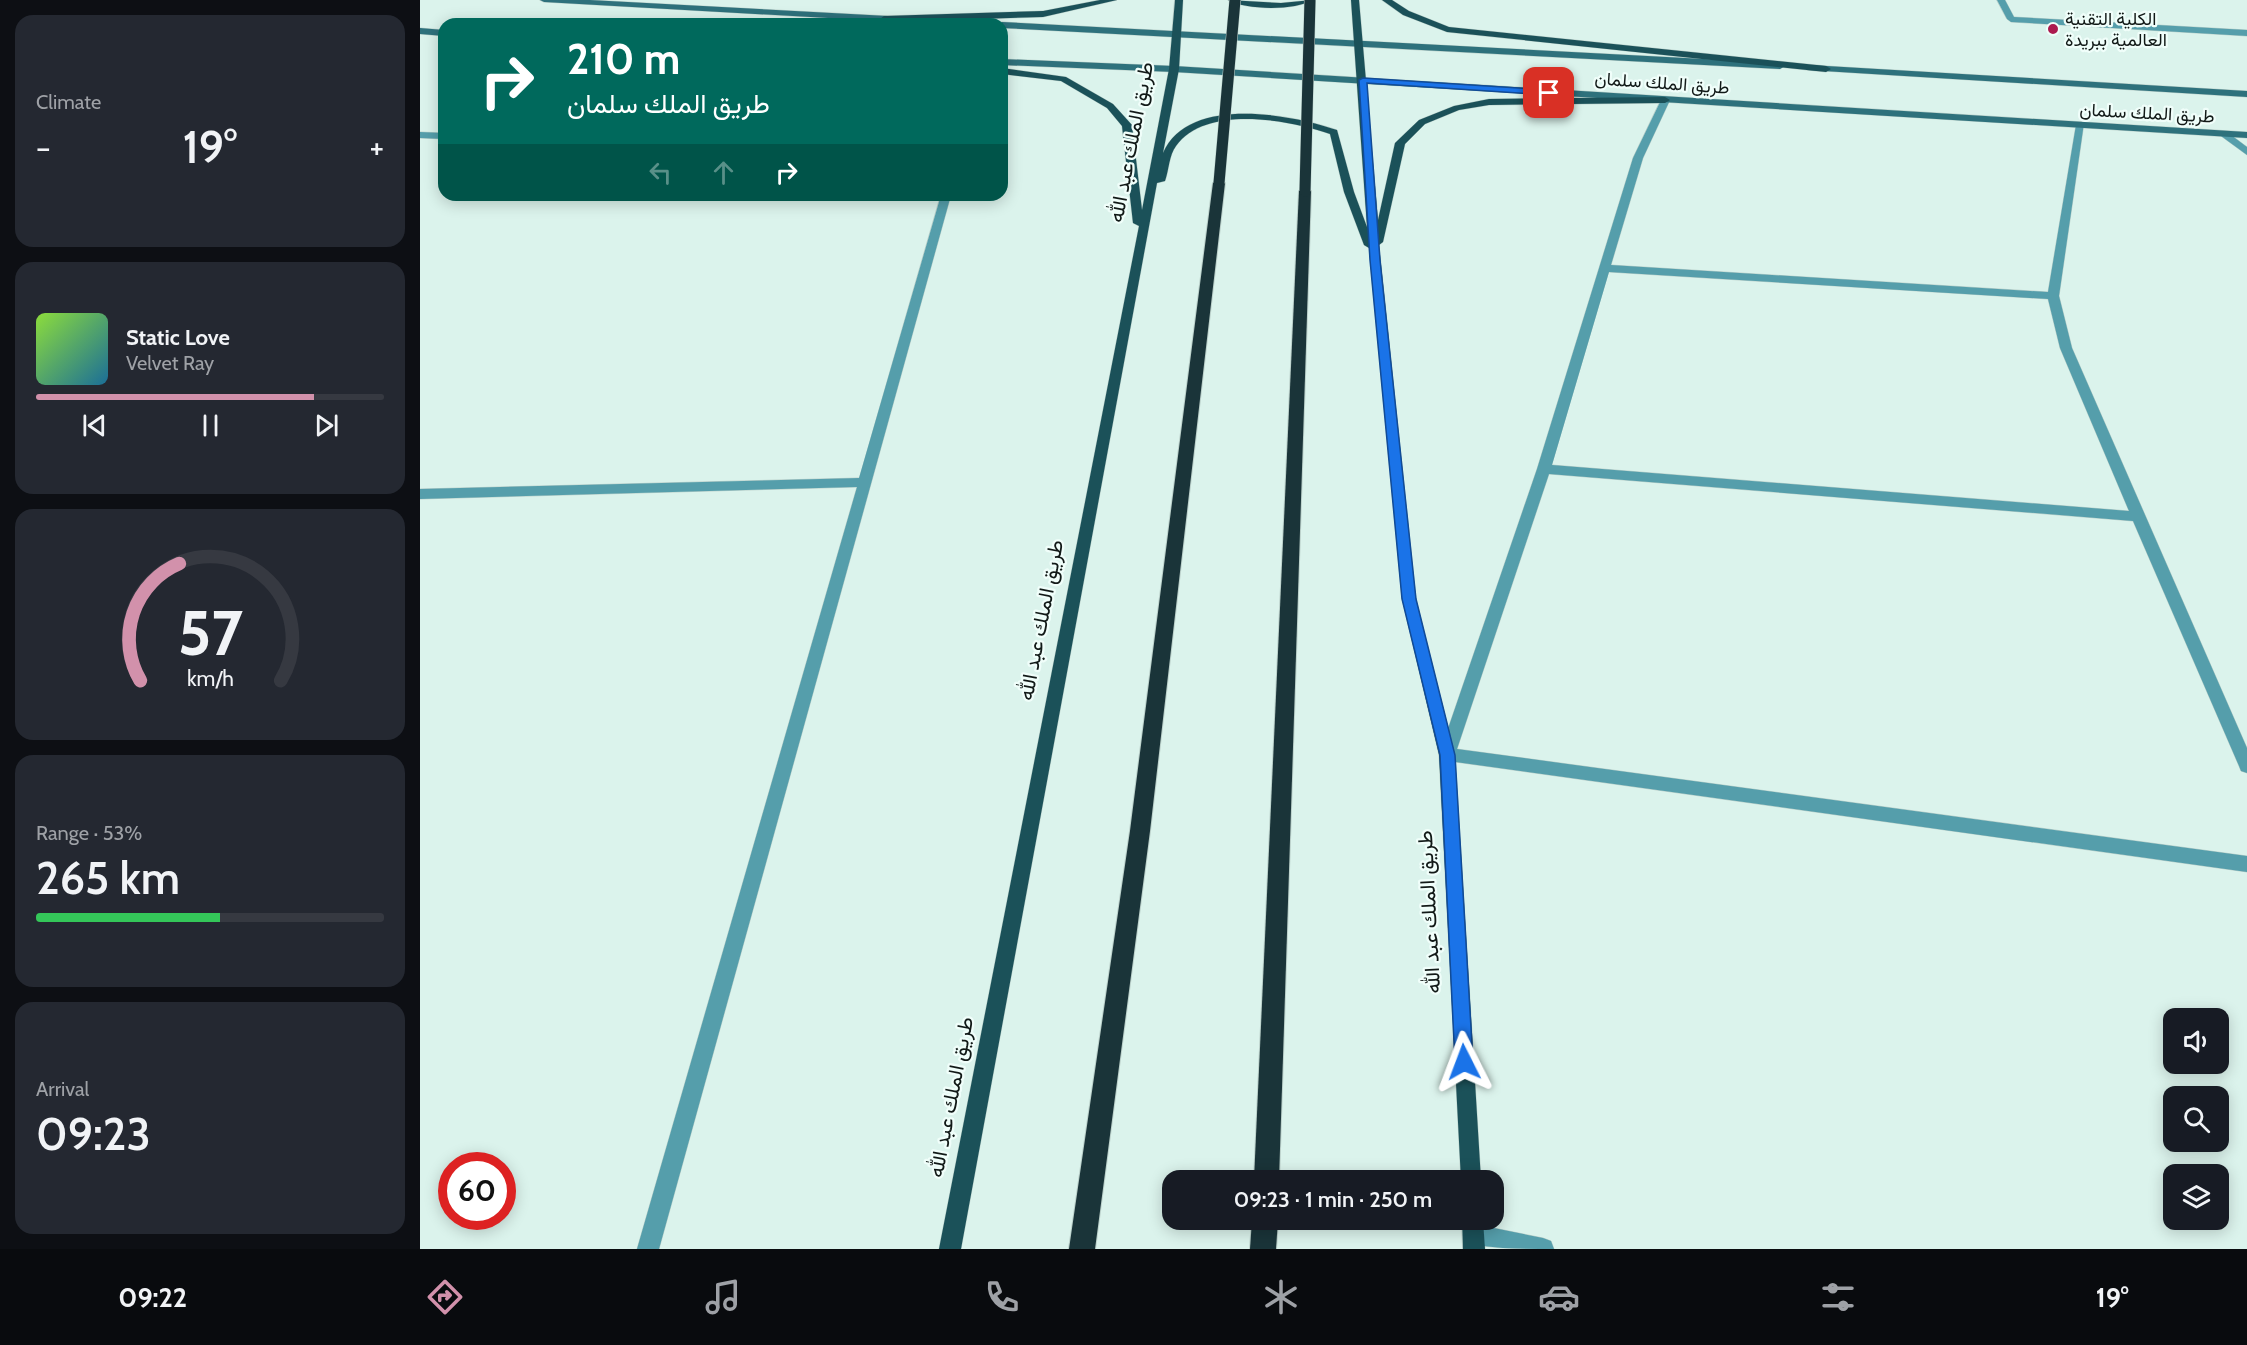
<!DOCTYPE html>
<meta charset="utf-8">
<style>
:root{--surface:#171b24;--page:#242831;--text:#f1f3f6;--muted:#9ea1a6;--line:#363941;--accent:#d291ab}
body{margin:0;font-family:Cabin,Vazirmatn,sans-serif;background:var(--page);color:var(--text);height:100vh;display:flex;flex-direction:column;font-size:22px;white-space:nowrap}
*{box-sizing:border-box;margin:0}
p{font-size:20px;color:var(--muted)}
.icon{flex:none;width:33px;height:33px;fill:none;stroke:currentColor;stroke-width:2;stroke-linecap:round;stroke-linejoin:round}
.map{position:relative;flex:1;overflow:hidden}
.sheet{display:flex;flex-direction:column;gap:15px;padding:15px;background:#0d0f14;width:420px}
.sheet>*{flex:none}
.banner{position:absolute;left:18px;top:18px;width:570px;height:183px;border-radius:18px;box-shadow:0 3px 15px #0003;background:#00695c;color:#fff;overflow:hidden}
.fabs{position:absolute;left:1743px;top:1008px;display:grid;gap:12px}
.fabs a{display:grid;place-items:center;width:66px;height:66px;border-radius:12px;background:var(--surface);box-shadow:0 3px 15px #0003;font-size:30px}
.speed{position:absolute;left:18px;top:1152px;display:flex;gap:12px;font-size:30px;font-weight:700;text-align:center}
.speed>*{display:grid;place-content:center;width:78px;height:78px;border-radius:50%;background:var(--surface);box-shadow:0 3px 15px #0003;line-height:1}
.speed .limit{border:9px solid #d22;background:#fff;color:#111}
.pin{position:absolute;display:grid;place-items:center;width:51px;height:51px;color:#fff;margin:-26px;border-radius:12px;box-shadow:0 3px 9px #0006}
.me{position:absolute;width:66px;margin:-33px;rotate:357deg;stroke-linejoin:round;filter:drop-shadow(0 0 4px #0008)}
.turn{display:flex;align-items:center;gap:21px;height:126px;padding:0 30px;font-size:27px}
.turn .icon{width:78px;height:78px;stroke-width:2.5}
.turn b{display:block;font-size:42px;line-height:51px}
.lanes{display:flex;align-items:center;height:57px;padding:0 30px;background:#0003;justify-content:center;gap:30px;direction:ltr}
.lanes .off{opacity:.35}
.big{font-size:45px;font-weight:600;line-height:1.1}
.sheet .card{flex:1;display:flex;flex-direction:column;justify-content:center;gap:9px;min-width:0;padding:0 21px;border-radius:18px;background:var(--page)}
.sheet .dial{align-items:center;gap:0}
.dial svg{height:156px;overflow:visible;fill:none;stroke:var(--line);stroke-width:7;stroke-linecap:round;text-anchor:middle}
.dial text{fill:var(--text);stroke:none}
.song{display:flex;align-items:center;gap:18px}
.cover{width:72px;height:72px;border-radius:9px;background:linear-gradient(135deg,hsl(90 70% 55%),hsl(200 70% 35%))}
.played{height:6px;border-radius:3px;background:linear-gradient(90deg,var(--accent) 80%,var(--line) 80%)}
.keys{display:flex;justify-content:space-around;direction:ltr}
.heat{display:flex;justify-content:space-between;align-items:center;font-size:33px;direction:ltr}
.charge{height:9px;border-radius:4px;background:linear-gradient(90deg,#34c759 53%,var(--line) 0)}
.trip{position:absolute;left:742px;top:1170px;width:342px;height:60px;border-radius:18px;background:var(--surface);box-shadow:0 3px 15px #0003;font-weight:600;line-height:60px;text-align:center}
.menu{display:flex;height:96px;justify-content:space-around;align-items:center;background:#090b0e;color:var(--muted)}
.menu .icon{width:42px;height:42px}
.menu .current{color:var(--accent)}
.menu b{font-size:27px;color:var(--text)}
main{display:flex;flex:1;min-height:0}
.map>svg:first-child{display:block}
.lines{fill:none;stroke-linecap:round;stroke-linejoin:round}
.lane-casing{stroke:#bbd0ca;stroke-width:1}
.street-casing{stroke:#bbd0ca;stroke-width:1}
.secondary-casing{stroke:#bbd0ca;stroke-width:1}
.primary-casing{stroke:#bbd0ca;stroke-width:1}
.highway-casing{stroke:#bbd0ca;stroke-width:2}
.lane{fill:#559eab;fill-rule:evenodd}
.street{fill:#559eab;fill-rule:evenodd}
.secondary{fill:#2e717c;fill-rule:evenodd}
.primary{fill:#1b5159;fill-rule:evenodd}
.highway{fill:#1a3439;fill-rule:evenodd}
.highway-bridge-casing{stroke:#bbd0ca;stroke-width:12;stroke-linecap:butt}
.highway-bridge{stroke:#1a3439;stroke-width:11}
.route{fill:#1a73e8;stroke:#114b97;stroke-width:1.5}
.poi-dot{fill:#ac1a4f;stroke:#f0fefa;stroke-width:2}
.labels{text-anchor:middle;stroke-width:4.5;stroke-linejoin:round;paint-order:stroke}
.far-poi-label{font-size:18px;fill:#111917;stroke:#f0fefa;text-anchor:start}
.far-street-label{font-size:18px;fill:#111917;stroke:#f0fefa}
.street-label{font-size:21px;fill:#111917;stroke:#f0fefa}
</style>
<main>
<section class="sheet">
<div class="card"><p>Climate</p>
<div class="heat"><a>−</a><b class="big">19°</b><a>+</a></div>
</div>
<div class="card">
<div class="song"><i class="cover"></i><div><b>Static Love</b><p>Velvet Ray</p></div></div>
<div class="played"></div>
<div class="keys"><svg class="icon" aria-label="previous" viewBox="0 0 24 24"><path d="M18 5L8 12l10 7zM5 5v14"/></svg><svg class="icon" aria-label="pause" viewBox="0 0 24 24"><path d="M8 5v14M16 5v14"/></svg><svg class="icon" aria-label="next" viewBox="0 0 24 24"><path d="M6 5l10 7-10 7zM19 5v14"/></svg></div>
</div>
<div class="card dial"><svg viewBox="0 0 100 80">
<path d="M14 69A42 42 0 1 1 86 69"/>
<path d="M14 69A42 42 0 0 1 34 9" stroke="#d291ab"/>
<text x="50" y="56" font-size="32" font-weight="700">57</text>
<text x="50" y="72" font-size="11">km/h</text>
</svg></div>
<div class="card"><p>Range · 53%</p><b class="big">265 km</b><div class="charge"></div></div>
<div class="card"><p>Arrival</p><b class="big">09:23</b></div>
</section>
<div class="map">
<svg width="1827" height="1249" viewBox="0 0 1827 1249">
<rect width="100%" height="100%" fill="#dbf3ec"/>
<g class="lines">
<defs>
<g id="lane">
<path d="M 1577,0 L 1585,0 L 1594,17 L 1827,30 L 1827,36 L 1591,22 L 1587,19 Z"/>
<path d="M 0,132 L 24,133 L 24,139 L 0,138 Z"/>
<path d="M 521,195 L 531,195 L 239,1249 L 217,1249 L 437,487 L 0,499 L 0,489 L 439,478 Z"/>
</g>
<g id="street">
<path d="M 1242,98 L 1250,100 L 1223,158 L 1191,265 L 1628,292 L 1656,125 L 1664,123 L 1639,296 L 1652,348 L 1827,748 L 1827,773 L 1821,771 L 1819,766 L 1713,521 L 1129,474 L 1037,749 L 1827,856 L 1827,872 L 1021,760 L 1019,755 L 1117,469 L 1213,158 ZM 1189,272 L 1628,299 L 1640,348 L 1709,511 L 1132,465 Z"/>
<path d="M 1801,132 L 1807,132 L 1827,147 L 1827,155 L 1801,136 Z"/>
<path d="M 1054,1224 L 1123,1238 L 1131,1241 L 1134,1249 C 1105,1249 1073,1249 1046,1243 L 1043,1235 L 1046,1227 Z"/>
</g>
<g id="secondary">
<path d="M 120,0 L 170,0 L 561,21 L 565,24 L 514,24 L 124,2 Z"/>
<path d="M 582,22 L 1360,63 L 1365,66 L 1360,69 L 582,28 L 582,24 L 578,24 Z"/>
<path d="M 0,28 L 24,30 L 24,36 L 0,34 Z"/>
<path d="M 582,59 L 754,66 L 1827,132 L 1827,138 L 754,72 L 582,65 Z"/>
<path d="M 1390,65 L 1827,91 L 1827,97 L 1387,70 L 1385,68 Z"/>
</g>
<g id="primary">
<path d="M 680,0 L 697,0 L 623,17 L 464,22 L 460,19 L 464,16 L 623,11 Z"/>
<path d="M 755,0 L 763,0 L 759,69 L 743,153 C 768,95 871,114 917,130 L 934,192 L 947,227 L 931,0 L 939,0 L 958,220 L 975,143 L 999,120 L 1034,106 L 1069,99 L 1245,97 L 1250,100 L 1245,103 L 1069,105 L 1039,110 L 1005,124 L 985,144 L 963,242 L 959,245 L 996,599 L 1035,755 L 1061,1180 L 1041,1180 L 1019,755 L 982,599 L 949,248 L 944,245 L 924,192 L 910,134 C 870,120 786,104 756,146 C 749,155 749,170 745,181 L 737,183 L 541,1249 L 519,1249 L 719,226 L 713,223 L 702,126 L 687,108 L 641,81 L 582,74 L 582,68 L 646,77 L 693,104 L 712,125 L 722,210 L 749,69 Z"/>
<path d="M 808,0 L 861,3 L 892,0 C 876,11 824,10 808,0 Z"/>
<path d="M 962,0 L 972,0 L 989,11 L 1029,27 L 1406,66 L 1411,69 L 1406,72 L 1027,32 L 983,15 Z"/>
<path d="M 1042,1220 L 1063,1220 L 1065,1249 L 1043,1249 Z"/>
</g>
<g id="highway">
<path d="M 799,179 L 805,183 L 730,831 L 675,1249 L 649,1249 L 710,831 L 793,183 Z"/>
<path d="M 885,187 L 891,191 L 859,1180 L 834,1180 L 879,191 Z"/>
<path d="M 832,1220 L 858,1220 L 856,1249 L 830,1249 Z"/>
</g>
</defs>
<use href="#lane" class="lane-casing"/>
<use href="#street" class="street-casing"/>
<use href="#secondary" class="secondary-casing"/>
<use href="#primary" class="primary-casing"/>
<use href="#highway" class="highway-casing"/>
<use href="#lane" class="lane"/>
<use href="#street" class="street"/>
<use href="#secondary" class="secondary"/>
<use href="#primary" class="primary"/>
<use href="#highway" class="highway"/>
<defs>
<g id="highway-bridge">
<path d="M 799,183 L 815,0"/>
<path d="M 885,191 L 890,0"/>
</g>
</defs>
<use href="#highway-bridge" class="highway-bridge-casing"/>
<use href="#highway-bridge" class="highway-bridge"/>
</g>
<path class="route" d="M 943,78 L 1129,90 L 1133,93 L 1129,95 L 947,83 L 960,260 L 996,599 L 1035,755 L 1053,1062 L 1051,1069 L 1044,1071 L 1038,1069 L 1035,1062 L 1020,755 L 982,599 L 950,260 L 939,80 Z"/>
<circle class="poi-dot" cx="1633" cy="29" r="6"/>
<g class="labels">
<g class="far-poi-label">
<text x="1645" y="25">الكلية التقنية<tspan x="1645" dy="21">العالمية ببريدة</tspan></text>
</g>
<g class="far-street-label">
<text transform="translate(1242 83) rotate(4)" y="6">طريق الملك سلمان</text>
<text transform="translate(1727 113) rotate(3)" y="6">طريق الملك سلمان</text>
</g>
<g class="street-label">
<text transform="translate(711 142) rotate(-79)" y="7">طريق الملك عبد الله</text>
<text transform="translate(621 620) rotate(-79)" y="7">طريق الملك عبد الله</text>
<text transform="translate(1009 912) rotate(-93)" y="7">طريق الملك عبد الله</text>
<text transform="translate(531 1097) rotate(-79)" y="7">طريق الملك عبد الله</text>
</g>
</g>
</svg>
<div class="fabs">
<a><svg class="icon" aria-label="sound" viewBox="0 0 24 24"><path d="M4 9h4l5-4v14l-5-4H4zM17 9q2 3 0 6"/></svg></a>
<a><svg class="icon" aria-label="search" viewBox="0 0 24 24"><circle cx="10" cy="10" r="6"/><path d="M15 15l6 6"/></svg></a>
<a><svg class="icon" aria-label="layers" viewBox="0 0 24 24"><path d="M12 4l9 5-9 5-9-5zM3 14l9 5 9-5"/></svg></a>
</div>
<div class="speed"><div class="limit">60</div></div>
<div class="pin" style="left:1129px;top:93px;background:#d93025"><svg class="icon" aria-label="arrive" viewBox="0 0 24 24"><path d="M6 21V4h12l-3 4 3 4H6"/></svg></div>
<svg class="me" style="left:1044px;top:1062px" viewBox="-20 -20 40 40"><path d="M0-17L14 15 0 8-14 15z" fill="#1a73e8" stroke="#fff" stroke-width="4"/></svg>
<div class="trip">09:23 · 1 min · 250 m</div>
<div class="banner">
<div class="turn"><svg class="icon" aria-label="right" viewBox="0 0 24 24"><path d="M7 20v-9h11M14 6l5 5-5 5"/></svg><div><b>210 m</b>طريق الملك سلمان</div></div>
<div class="lanes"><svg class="icon off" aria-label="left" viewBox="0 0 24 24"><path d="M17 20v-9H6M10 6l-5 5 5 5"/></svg><svg class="icon off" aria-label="ahead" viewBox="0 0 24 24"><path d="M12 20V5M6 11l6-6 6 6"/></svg><svg class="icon" aria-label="right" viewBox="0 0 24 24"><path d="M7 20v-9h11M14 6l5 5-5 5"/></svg></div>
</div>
</div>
</main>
<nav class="menu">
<b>09:22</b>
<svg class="icon current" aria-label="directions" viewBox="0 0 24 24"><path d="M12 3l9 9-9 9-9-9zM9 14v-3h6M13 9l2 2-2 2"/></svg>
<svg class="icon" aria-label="music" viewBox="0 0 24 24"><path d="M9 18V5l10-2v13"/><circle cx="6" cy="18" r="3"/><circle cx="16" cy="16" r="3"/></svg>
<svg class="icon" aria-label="phone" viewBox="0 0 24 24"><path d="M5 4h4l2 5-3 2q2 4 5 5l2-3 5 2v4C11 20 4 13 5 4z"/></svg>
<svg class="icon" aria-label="climate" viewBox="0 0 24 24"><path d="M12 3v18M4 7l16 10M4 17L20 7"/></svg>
<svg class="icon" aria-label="car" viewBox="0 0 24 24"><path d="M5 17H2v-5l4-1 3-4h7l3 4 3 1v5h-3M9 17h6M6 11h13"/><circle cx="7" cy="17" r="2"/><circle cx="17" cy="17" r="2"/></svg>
<svg class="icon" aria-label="filters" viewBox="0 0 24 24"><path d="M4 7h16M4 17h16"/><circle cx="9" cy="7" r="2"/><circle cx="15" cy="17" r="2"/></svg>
<b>19°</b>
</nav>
